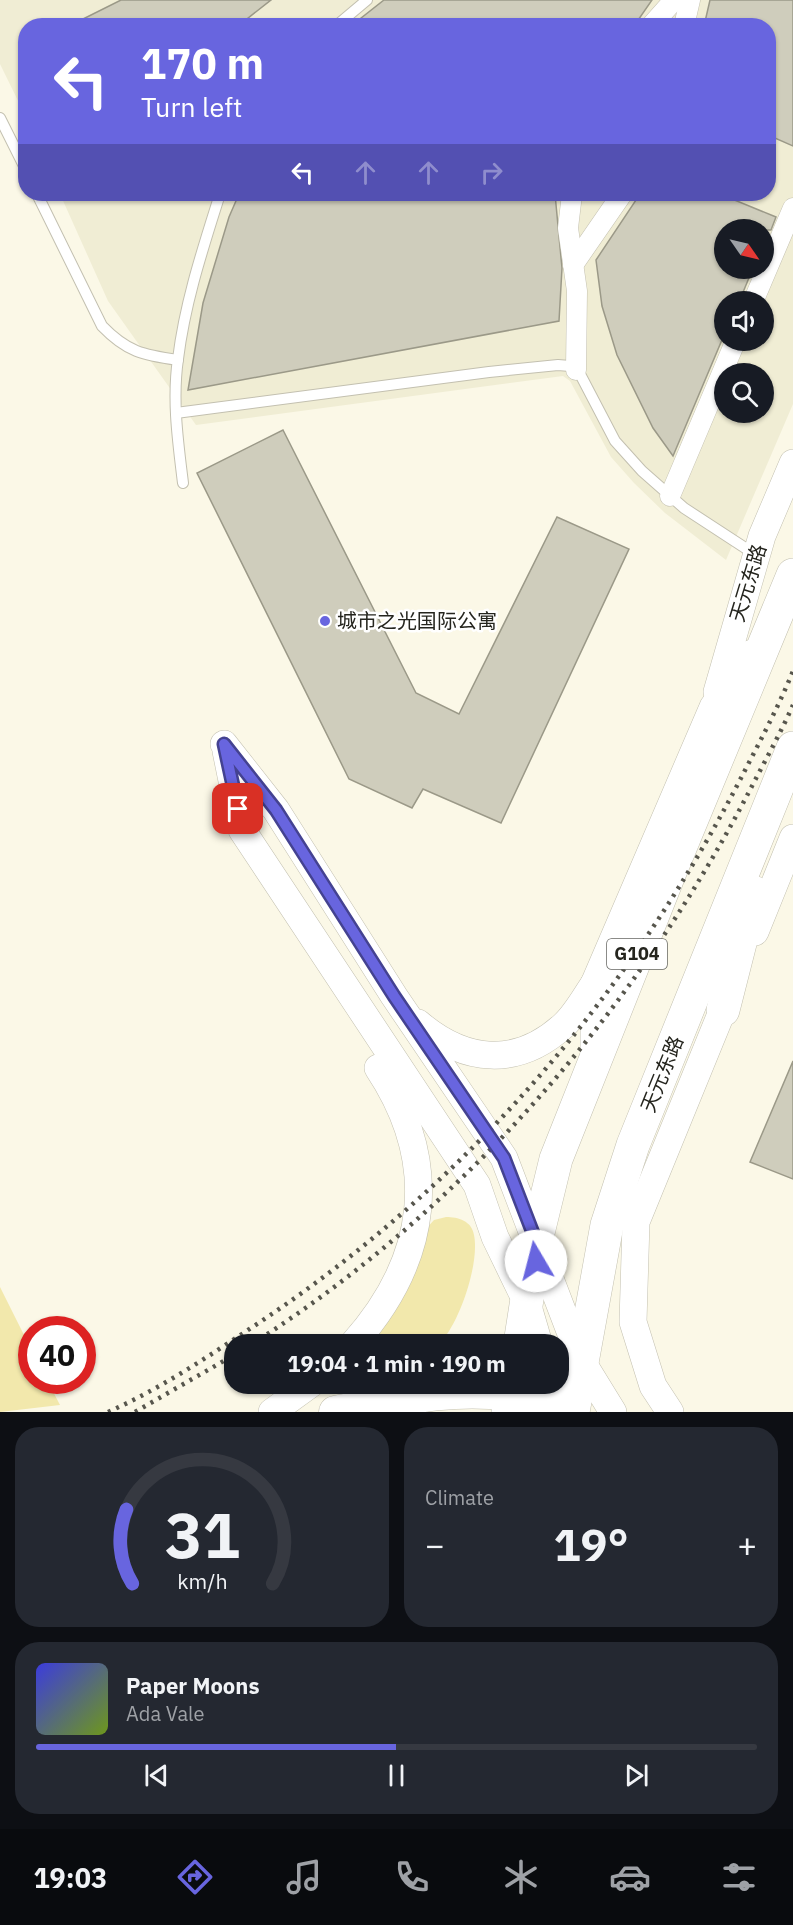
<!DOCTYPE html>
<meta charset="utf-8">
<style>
:root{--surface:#171b24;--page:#242831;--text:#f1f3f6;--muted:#9ea1a6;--line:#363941;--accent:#6865df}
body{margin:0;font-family:"IBM Plex Sans","Noto Sans SC",sans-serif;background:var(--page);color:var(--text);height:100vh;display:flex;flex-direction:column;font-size:22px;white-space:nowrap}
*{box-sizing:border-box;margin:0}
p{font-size:20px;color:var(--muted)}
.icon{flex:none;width:33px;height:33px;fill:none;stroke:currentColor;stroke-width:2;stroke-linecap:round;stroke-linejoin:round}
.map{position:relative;height:1412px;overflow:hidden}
.sheet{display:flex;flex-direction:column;gap:15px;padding:15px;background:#0d0f14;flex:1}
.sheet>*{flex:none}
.banner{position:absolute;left:18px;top:18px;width:758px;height:183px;border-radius:24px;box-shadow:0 2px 4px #0004;background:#6865df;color:#fff;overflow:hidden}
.needle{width:39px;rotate:124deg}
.fabs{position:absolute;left:714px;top:219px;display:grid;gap:12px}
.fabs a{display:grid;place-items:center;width:60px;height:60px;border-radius:50%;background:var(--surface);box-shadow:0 2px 4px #0004;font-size:30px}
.speed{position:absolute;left:18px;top:1316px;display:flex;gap:12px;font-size:30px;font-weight:700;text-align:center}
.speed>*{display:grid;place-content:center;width:78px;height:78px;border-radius:50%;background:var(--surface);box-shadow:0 2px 4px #0004;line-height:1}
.speed .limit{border:9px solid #d22;background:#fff;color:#111}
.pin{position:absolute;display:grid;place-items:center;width:51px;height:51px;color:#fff;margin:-26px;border-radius:12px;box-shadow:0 3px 9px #0006}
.me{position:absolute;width:66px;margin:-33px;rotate:352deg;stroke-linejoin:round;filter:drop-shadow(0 0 4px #0008)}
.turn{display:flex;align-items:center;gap:21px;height:126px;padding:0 24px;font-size:27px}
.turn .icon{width:78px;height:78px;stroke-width:2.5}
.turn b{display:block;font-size:42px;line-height:51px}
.lanes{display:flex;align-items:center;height:57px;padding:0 24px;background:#0003;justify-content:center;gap:30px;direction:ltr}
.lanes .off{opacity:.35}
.big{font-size:45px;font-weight:700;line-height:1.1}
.sheet .card{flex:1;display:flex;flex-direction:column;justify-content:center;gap:9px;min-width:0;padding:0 21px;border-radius:24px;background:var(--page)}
.sheet .dial{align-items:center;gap:0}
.dial svg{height:156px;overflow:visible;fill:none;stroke:var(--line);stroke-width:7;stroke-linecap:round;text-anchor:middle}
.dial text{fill:var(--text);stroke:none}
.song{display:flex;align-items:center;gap:18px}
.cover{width:72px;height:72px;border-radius:9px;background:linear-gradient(135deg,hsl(240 70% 55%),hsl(80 70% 35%))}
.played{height:6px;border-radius:3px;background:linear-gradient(90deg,var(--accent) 50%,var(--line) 50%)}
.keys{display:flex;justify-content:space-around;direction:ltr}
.heat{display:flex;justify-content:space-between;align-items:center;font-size:33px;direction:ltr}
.sheet .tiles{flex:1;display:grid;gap:15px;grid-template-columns:1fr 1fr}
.card:last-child{grid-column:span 2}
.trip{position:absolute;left:224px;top:1334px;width:345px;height:60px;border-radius:24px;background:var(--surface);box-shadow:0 2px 4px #0004;font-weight:700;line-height:60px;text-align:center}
.tabs{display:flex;height:96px;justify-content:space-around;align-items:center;background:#090b0e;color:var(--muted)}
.tabs .icon{width:42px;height:42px}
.tabs .current{color:var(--accent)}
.tabs b{font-size:27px;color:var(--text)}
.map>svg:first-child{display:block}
.built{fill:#f0edd4;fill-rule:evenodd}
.green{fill:#f2e8ac}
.building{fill:#cfcdbc;stroke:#9b9988;stroke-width:1.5}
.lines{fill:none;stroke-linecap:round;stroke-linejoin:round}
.lane-casing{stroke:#c3c0b0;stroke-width:12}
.street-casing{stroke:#c3c0b0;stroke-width:21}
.secondary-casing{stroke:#c3c0b0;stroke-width:28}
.primary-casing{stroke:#c3c0b0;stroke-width:33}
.highway-casing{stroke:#c3c0b0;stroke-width:34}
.lane{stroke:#fff;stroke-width:10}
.street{stroke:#fff;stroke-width:20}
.secondary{stroke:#fff;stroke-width:27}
.primary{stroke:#fff;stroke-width:32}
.highway{stroke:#fff;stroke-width:33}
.rail{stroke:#57564d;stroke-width:4.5;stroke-dasharray:3 6;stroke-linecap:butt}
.route-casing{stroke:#444291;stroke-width:15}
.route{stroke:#6865df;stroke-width:10}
.poi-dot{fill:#6865df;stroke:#fff;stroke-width:2}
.labels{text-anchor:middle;stroke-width:5;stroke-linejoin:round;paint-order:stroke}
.shield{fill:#fff;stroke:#666662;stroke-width:1.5}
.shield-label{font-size:18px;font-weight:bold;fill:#25251e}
.street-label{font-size:20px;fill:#25251e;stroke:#fff}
.poi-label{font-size:20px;fill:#25251e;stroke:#fff;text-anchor:start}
</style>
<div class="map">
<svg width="793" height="1412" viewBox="0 0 793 1412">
<rect width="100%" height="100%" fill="#fbf8e7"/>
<path class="built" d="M 0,0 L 793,0 L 793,404 L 726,560 L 665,513 L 634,483 L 611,457 L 570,381 L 563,376 L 196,425 L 108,301 L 60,194 L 768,194 L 768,26 L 26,26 L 25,115 L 0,64 ZM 724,230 L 764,230 L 764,268 L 724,268 ZM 724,302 L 764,302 L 764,340 L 724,340 ZM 724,374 L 764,374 L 764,412 L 724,412 Z"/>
<g class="green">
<path d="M 446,1217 C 458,1217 472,1221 474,1235 C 480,1263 459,1325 439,1344 L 373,1344 L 425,1230 L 434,1220 Z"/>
<path d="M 0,1287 L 31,1349 L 32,1380 L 47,1380 L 60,1405 L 0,1412 Z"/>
</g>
<g class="building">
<path d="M 121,0 L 271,0 L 238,26 L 69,26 Z"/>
<path d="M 384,0 L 652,0 L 634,26 L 351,26 Z"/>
<path d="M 710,0 L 793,0 L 793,146 L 768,135 L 768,26 L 704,26 Z"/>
<path d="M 239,194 L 555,194 L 562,268 L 559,321 L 188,390 L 203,303 L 229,217 Z"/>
<path d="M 640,194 L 720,194 L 776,217 L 771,230 L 724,230 L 724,268 L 753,268 L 739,302 L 724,302 L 724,335 L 673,456 L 653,428 L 617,355 L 602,306 L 596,260 Z"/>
<path d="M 283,430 L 416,693 L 459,714 L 557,517 L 629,549 L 501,823 L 423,789 L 412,808 L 349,779 L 197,473 Z"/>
<path d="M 793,1061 L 793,1179 L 750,1162 Z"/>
</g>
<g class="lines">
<defs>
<g id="lane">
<path d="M 336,26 L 367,0"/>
<path d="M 0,118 L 26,170"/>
<path d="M 37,194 L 102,326 C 127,352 143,355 178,360"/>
<path d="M 176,413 L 489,372 L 558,365 L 570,366 L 580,374 L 615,441 L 642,471 L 684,508 L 756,555"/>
<path d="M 183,483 C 178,442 172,400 178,359 C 185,302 203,248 220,194"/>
</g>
<g id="street">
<path d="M 651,26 L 674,0"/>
<path d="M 684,26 L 690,0"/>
<path d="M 572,194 L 568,228 L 577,291 L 576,370"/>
<path d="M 573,265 L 622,194"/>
<path d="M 753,302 L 793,208"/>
<path d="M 670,496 L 736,340"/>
</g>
<g id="secondary">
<path d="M 717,692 L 762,536 L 793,463"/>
<path d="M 224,744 L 276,810 L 394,996 L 504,1158 L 581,1360 L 613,1412"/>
<path d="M 226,751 L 242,830 L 477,1185 L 495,1237 L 527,1303 L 539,1344"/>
<path d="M 755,932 L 793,838"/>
<path d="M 418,1023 C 465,1063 517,1068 564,1025 C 576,1014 585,997 594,984"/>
<path d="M 594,1054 L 594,984 L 713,707 L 752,653"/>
<path d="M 353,1344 C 429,1259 441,1163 378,1068"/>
<path d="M 556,1383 L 569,1412"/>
<path d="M 272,1412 L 312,1383"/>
<path d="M 670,1412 L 653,1386 L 633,1322 L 636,1222 L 730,992"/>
</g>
<path id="primary" d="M 335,1412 C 391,1402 451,1386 508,1395 C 524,1397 541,1406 556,1412"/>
<g id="highway">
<path d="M 723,1010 L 753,892"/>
<path d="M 520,1344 L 536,1241 L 556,1159 L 670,872 L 793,575"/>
<path d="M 508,1412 L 513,1383"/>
<path d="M 573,1412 L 607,1225 L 633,1145 L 793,748"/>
</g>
</defs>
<use href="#lane" class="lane-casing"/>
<use href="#street" class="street-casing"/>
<use href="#secondary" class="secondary-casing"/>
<use href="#primary" class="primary-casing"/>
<use href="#highway" class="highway-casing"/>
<use href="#lane" class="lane"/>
<use href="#street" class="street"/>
<use href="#secondary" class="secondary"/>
<use href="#primary" class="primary"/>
<use href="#highway" class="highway"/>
<g class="rail">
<path d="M 252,1344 C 464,1209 637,1009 752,786 C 766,759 781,732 793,705"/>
<path d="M 108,1412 C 158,1390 206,1358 251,1328 C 462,1189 625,1002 741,778 C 759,743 778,708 793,671"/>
<path d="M 135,1412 L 234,1355"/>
</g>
</g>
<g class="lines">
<defs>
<path id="route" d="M 238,809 L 224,744 L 276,810 L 394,996 L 504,1158 L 536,1241 L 536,1261"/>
</defs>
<use href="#route" class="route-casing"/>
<use href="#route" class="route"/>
</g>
<circle class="poi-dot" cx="325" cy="621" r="6"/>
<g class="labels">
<rect class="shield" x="607" y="939" width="60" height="30" rx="4.5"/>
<g class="shield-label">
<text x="637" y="960">G104</text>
</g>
<g class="street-label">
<text transform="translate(748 583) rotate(-73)" y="7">天元东路</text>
<text transform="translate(662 1074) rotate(-68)" y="7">天元东路</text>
</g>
<g class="poi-label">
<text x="337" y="628">城市之光国际公寓</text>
</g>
</g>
</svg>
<div class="fabs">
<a><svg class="needle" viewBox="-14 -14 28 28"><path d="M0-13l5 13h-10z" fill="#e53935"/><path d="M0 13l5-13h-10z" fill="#9ea1a6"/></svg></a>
<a><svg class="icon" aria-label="sound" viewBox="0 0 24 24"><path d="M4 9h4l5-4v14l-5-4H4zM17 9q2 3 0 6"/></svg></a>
<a><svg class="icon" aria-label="search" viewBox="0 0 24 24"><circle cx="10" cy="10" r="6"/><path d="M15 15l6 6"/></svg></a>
</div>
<div class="speed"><div class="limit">40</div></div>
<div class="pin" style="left:238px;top:809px;background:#d93025"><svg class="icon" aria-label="arrive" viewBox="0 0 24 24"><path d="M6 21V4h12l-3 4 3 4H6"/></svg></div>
<svg class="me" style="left:536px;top:1261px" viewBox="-20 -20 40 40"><circle r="19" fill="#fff"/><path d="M0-13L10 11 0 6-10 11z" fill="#6865df"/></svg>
<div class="trip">19:04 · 1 min · 190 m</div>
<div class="banner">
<div class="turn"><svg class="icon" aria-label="left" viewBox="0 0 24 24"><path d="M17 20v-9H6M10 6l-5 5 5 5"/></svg><div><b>170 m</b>Turn left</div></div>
<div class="lanes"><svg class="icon" aria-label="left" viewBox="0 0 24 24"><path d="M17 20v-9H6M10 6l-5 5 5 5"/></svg><svg class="icon off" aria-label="ahead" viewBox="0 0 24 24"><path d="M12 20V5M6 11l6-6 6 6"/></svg><svg class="icon off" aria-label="ahead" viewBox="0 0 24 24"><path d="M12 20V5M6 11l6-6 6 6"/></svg><svg class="icon off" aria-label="right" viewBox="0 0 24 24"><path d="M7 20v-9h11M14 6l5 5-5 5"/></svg></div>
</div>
</div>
<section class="sheet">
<div class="tiles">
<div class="card dial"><svg viewBox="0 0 100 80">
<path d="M14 69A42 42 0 1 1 86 69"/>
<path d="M14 69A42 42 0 0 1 11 31" stroke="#6865df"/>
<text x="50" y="56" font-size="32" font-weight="700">31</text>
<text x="50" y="72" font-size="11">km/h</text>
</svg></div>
<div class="card"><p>Climate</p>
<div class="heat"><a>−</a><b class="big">19°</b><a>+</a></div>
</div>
<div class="card">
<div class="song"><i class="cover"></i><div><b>Paper Moons</b><p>Ada Vale</p></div></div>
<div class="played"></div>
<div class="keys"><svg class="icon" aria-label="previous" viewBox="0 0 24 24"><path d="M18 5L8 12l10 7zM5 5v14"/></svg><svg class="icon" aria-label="pause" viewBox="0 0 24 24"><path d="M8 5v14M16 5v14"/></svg><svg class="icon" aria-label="next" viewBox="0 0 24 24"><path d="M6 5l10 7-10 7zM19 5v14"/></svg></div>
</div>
</div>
</section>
<nav class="tabs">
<b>19:03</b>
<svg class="icon current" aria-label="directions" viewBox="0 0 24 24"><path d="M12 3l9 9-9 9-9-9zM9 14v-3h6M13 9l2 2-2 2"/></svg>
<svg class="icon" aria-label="music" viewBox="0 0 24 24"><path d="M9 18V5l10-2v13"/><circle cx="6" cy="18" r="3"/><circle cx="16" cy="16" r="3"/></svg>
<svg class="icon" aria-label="phone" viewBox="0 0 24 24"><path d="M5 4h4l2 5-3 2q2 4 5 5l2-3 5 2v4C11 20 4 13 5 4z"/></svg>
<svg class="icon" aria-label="climate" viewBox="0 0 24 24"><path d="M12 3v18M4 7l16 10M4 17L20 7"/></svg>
<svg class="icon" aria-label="car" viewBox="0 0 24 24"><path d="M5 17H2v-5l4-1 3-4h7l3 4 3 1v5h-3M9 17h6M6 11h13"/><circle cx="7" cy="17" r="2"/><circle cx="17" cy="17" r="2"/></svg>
<svg class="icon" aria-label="filters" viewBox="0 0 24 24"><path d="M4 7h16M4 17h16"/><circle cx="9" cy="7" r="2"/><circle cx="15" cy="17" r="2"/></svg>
</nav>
